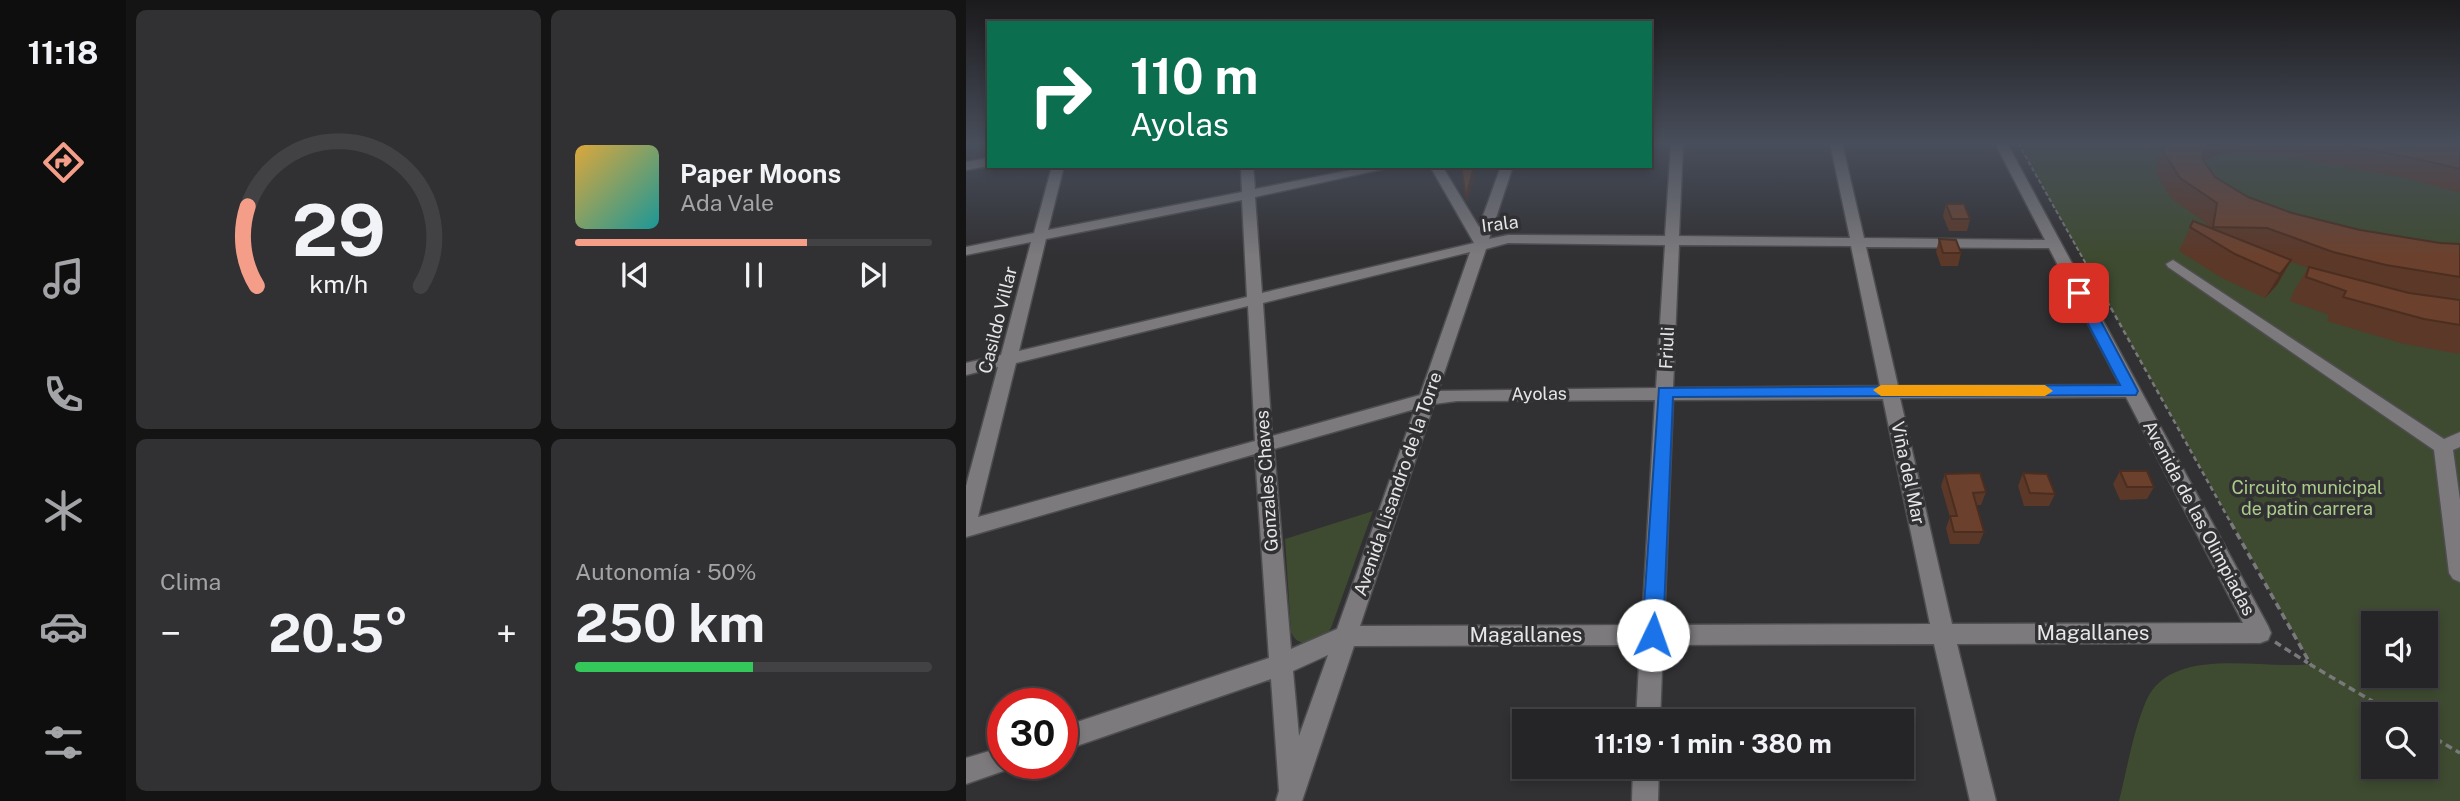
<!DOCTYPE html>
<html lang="es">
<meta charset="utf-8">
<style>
:root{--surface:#252426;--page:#313032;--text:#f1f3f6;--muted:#a3a4a7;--line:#424143;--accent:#f49e89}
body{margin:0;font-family:"Public Sans",sans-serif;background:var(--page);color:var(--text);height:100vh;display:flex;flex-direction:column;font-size:26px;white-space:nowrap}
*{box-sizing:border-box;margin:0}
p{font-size:23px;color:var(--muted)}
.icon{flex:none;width:38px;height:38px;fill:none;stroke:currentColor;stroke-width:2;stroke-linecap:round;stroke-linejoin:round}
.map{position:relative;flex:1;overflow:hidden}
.side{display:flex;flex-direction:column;gap:10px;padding:10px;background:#141415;width:840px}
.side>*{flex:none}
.hud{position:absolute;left:21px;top:21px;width:665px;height:147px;border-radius:0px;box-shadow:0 4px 10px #0003,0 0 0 2px var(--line);background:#0b6e4f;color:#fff;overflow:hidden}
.buttons{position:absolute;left:1395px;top:611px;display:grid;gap:14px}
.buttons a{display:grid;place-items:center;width:77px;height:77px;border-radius:0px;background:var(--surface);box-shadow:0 4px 10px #0003,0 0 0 2px var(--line);font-size:35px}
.speed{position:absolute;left:21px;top:688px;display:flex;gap:14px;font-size:35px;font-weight:700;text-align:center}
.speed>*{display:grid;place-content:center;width:91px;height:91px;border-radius:50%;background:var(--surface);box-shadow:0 4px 10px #0003,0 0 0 2px var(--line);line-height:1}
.speed .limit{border:10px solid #d22;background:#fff;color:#111}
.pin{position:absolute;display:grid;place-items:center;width:60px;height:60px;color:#fff;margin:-30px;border-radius:14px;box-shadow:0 4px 10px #0006}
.me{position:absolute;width:77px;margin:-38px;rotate:3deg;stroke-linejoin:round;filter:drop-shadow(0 0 5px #0008)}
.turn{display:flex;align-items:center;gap:24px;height:147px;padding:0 28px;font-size:32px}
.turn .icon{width:91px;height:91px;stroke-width:2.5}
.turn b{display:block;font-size:49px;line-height:60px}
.big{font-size:52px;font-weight:700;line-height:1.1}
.side .card{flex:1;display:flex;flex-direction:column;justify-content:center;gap:10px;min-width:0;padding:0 24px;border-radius:10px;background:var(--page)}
.side .dial{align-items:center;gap:0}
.dial svg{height:182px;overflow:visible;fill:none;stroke:var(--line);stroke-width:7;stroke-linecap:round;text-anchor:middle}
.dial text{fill:var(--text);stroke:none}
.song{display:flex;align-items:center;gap:21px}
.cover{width:84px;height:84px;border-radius:10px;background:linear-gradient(135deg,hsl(40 70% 55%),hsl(180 70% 35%))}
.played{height:7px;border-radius:4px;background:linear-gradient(90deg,var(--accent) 65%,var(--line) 65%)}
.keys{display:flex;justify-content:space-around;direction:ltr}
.heat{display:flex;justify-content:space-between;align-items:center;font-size:38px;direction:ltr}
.charge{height:10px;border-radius:5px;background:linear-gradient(90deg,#34c759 50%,var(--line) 0)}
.side .tiles{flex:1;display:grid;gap:10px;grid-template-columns:repeat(2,1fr)}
.trip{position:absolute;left:546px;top:709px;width:402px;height:70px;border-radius:0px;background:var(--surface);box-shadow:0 4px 10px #0003,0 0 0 2px var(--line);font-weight:700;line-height:70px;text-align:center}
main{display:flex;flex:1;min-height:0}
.menu{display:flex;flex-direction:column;width:126px;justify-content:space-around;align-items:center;background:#0f0e0f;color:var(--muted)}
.menu .icon{width:49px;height:49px}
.menu .on{color:var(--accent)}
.menu b{font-size:32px;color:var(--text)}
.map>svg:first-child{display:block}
.green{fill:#3e4b30;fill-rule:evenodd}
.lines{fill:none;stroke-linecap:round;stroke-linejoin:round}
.minor-casing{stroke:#4e4d4f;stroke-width:3}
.path-far2{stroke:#79787b;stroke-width:2;stroke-dasharray:4.5 2.5;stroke-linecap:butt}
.path-far1{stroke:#79787b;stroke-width:2.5;stroke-dasharray:5 3.5;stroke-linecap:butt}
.path{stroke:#79787b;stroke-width:3.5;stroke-dasharray:7 4.5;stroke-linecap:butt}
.minor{fill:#7c7a7d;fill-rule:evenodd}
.wall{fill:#5c3828}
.shaded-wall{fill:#4b2e20}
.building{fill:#6b412e;stroke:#4b2e20;stroke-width:2}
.route{fill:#1a73e8;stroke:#114b97;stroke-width:2}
.slow{fill:#f59e0b}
.labels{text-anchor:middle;stroke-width:7;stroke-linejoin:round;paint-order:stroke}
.street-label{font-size:18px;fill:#e6e5e7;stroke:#313033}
.park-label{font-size:18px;fill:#accc89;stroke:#313033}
.near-street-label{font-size:21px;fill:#e6e5e7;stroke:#313033}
</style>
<main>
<nav class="menu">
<b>11:18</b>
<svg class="icon on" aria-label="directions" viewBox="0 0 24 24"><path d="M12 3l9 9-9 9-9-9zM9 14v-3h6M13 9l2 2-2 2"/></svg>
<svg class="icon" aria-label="music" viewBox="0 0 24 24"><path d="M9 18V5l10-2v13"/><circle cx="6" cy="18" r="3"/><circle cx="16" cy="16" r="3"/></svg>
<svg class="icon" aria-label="phone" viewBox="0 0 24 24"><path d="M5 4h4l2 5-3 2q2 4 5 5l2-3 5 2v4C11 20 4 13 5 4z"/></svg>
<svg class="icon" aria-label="climate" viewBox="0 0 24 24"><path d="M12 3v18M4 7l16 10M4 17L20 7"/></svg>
<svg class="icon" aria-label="car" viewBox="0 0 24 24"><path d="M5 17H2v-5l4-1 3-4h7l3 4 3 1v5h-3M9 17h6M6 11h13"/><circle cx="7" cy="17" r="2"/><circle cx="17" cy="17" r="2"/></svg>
<svg class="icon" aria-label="filters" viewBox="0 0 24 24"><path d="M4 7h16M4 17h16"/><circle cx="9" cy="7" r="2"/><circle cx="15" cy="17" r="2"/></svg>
</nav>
<section class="side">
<div class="tiles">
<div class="card dial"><svg viewBox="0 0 100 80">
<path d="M14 69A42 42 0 1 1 86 69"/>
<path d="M14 69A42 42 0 0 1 10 34" stroke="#f49e89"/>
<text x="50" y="56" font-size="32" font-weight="700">29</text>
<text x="50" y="72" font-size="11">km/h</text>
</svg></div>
<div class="card">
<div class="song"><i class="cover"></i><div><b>Paper Moons</b><p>Ada Vale</p></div></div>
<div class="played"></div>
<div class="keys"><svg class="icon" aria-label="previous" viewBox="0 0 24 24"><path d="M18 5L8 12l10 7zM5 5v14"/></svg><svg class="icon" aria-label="pause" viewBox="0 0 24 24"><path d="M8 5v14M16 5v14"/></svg><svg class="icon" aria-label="next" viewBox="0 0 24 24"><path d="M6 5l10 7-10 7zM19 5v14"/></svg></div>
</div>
<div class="card"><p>Clima</p>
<div class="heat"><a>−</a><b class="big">20.5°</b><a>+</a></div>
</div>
<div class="card"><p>Autonomía · 50%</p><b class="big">250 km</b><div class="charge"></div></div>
</div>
</section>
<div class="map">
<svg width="1494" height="801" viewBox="0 0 1494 801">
<rect width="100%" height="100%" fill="#313033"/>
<g class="green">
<path d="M 1052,143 L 1494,143 L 1494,801 L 1153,801 C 1161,769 1167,732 1180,701 C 1205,644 1295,670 1345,664 ZM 1407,623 L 1460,623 L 1460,676 L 1407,676 ZM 1407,714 L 1460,714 L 1460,766 L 1407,766 Z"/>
<path d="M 407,511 L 365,628 C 355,641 333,652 325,632 L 319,539 Z"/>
</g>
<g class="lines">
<defs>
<g id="minor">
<path d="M 705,143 L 717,143 L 713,236 L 884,238 L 864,143 L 876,143 L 898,238 L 1079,240 L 1029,143 L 1041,143 L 1302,626 L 1305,633 L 1302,640 L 1294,643 L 991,644 L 1030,801 L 1004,801 L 968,644 L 697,645 L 694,721 L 670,721 L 674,645 L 388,646 L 336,801 L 310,801 L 313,791 L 305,679 L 96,751 L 96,727 L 303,658 L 289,454 L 0,537 L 0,486 L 32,367 L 0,375 L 0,363 L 35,355 L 65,242 L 0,255 L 0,247 L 68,233 L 86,166 L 98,166 L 82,230 L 276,192 L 275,166 L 287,166 L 289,189 L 405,166 L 431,166 L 289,197 L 296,293 L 508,243 L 464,166 L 476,166 L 513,227 L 535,166 L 547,166 L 523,239 L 542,235 L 699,236 ZM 276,200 L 281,297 L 53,351 L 80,239 ZM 542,243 L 699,245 L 690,388 L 472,391 L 520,249 ZM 713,245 L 885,246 L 914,386 L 707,388 ZM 900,247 L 1083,248 L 1154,385 L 932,386 ZM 504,252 L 454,395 L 306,436 L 297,303 ZM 282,306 L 289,441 L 12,517 L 50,363 ZM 1160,397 L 1277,623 L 986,624 L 934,398 ZM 917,399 L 964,624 L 698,625 L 707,400 ZM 689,400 L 676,625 L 394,626 L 468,404 L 491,401 ZM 449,409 L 371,629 L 325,649 L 308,449 ZM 362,655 L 333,736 L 327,671 Z"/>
<path d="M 23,158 L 23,166 L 0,170 L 0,162 Z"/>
<path d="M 1207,260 L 1478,439 L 1494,432 L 1494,447 L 1487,450 L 1494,500 L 1494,582 L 1487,579 L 1483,573 L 1468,450 L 1202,267 L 1200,264 Z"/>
<path d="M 37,747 L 37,763 L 48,763 L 46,768 L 0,784 L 0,758 Z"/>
<path d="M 667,766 L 693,766 L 692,801 L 666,801 Z"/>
</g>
</defs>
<use href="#minor" class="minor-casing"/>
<path class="path-far2" d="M 1052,143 L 1146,310"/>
<path class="path-far1" d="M 1145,308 L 1266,525"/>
<g class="path">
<path d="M 1265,523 L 1345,665 L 1428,714"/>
<path d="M 1309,642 L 1342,663"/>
<path d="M 1460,733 L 1494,753"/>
</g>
<use href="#minor" class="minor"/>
</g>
<g class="wall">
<path d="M 1198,143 L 1494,143 L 1494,193 L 1439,178 L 1330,158 L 1273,152 L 1254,154 L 1238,161 L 1249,177 L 1282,197 L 1326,213 L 1394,230 L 1474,243 L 1494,244 L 1494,298 L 1485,298 L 1494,300 L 1494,354 L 1438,344 L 1361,321 L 1363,315 L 1324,301 L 1328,291 L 1342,268 L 1325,262 L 1311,285 L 1299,298 L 1256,278 L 1213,251 L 1227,221 L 1240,226 L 1241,224 L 1205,198 L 1190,173 L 1190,163 Z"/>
<path d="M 980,204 L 1004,219 L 1001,231 L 983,231 L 977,216 Z"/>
<path d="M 973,239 L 995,253 L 992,266 L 975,266 L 970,252 Z"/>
<path d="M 1154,471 L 1188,487 L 1181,499 L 1154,500 L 1147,484 Z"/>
<path d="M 1057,473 L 1089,494 L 1083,506 L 1058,506 L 1052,486 Z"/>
<path d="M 979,474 L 1020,492 L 1015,505 L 1010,505 L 1018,532 L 1013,544 L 984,544 L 980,528 L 984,517 L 975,486 Z"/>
</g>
<g class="shaded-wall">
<path d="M 1243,143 L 1277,143 L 1273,152 L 1254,154 L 1234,162 L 1238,148 Z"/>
<path d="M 508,166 L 511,166 L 501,203 L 500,197 Z"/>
<path d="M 1325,260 L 1311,285 L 1299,298 L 1314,274 Z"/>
</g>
<g class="building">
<path d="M 1198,143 L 1243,143 L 1238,148 L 1236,158 L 1249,177 L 1282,197 L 1326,213 L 1394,230 L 1474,243 L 1494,244 L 1494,277 L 1420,265 L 1367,252 L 1301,228 L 1247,227 L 1251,203 L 1214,178 L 1198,153 Z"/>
<path d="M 1368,143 L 1494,143 L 1494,169 L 1452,159 Z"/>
<path d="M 495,166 L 508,166 L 500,197 Z"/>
<path d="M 980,204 L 998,204 L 1004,219 L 986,219 Z"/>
<path d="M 1227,221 L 1325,260 L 1314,274 L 1269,254 L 1224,227 Z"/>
<path d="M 973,239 L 990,240 L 995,253 L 977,253 Z"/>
<path d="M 1343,267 L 1443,293 L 1494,300 L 1494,325 L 1458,319 L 1377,297 L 1380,291 L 1340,277 Z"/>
<path d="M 1154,471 L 1181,471 L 1188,487 L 1161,487 Z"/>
<path d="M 1014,473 L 1020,492 L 1007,493 L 1018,532 L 988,532 L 984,516 L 991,516 L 979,474 Z"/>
<path d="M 1057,473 L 1081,474 L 1089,494 L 1064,493 Z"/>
</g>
<linearGradient id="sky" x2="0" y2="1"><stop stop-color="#1b1a1c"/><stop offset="0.56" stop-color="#484e5b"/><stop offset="1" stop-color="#484e5b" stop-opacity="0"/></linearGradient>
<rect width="1494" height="256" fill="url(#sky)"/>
<path class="route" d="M 1113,288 L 1120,293 L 1172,391 L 1170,395 L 707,397 L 697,635 L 694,641 L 687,644 L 679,641 L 676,635 L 693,388 L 1154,385 L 1106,293 Z"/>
<path class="slow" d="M 915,385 L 1079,385 L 1087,391 L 1079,396 L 915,396 L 907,390 Z"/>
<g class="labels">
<g class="street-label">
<text transform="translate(534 224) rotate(-7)" y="6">Irala</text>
<text transform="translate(32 320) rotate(-76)" y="6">Casildo Villar</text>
<text transform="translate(701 348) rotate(-87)" y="6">Friuli</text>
<text transform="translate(573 394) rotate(-1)" y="6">Ayolas</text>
<text transform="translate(942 473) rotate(78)" y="6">Viña del Mar</text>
<text transform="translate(301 481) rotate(-94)" y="6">Gonzales Chaves</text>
<text transform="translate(432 484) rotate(-71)" y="6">Avenida Lisandro de la Torre</text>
<text transform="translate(1233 518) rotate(62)" y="6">Avenida de las Olimpiadas</text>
</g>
<g class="park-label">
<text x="1341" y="494">Circuito municipal<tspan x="1341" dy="21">de patin carrera</tspan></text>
</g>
<g class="near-street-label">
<text x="1127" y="640">Magallanes</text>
<text x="560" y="642">Magallanes</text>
</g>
</g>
</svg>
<div class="buttons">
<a><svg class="icon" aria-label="sound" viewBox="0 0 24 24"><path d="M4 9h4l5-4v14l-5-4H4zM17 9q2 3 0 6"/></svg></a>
<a><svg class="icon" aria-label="search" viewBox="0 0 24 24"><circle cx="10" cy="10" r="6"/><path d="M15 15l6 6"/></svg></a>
</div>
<div class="speed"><div class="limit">30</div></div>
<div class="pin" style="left:1113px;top:293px;background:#d93025"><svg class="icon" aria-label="arrive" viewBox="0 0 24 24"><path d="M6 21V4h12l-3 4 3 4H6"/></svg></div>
<svg class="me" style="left:687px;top:635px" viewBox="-20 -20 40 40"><circle r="19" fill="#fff"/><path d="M0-13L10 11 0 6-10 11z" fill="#1a73e8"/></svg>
<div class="trip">11:19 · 1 min · 380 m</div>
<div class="hud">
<div class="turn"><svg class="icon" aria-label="right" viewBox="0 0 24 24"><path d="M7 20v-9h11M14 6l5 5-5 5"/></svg><div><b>110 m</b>Ayolas</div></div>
</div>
</div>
</main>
